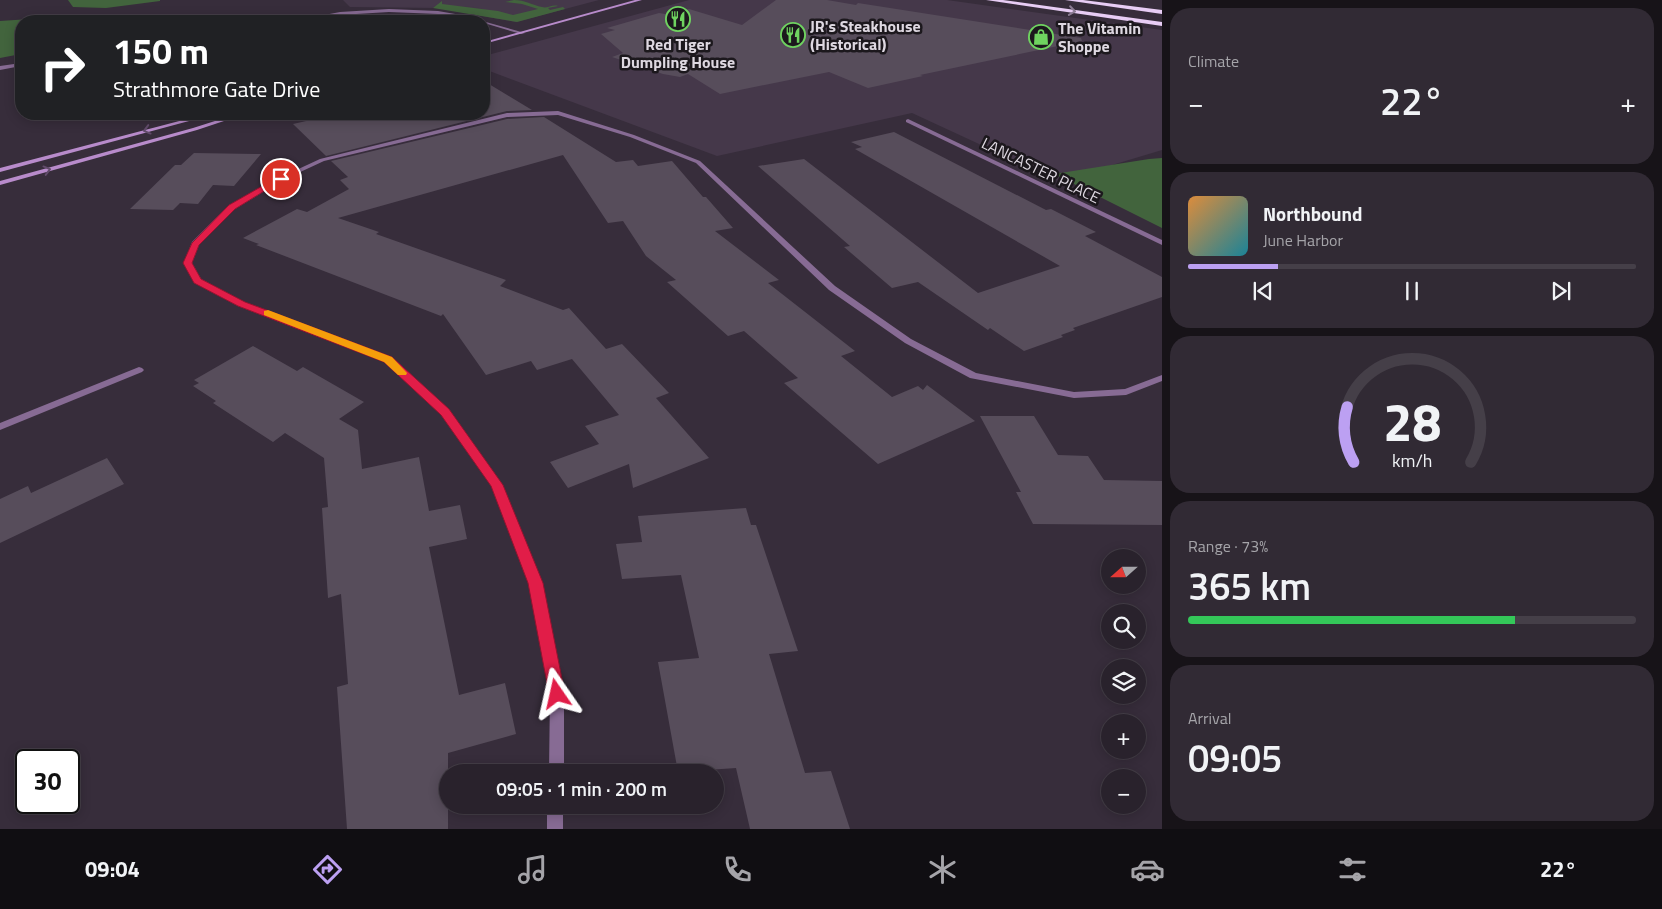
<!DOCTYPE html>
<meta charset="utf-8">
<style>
:root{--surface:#29222c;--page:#312a34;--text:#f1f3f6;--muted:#a5a4a9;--line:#453f48;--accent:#bca0f2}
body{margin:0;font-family:"Titillium Web",sans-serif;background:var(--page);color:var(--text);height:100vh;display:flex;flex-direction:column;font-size:19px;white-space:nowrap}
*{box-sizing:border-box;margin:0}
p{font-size:16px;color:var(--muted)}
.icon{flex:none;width:28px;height:28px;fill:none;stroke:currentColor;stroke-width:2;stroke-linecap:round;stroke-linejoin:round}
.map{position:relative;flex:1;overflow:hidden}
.panel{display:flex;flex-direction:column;gap:8px;padding:8px;background:#171318;width:500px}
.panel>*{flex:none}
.hud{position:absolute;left:15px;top:15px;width:475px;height:105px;border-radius:20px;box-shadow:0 2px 12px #0003,0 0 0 1px var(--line);background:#202124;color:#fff;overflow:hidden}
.needle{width:32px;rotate:249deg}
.buttons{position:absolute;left:1101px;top:549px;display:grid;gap:10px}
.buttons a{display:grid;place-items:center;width:45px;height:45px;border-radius:50%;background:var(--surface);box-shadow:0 2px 12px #0003,0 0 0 1px var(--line);font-size:25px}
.speed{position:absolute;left:15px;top:749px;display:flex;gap:10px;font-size:25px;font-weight:700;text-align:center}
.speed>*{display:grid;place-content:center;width:65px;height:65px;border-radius:50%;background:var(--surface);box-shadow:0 2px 12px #0003,0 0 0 1px var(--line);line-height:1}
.speed .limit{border:2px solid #111;border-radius:8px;background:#fff;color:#111}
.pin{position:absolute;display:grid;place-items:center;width:42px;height:42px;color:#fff;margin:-21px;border:2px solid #fff;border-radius:50%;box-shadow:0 1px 5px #0007}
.me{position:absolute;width:55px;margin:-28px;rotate:349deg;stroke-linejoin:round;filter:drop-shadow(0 0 4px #0008)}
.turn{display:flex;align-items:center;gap:18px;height:105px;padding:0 15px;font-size:22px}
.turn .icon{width:65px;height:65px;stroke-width:2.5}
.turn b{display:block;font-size:35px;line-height:42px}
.big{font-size:38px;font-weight:600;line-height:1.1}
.panel .tile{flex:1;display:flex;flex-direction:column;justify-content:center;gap:8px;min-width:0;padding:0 18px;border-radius:20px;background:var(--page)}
.panel .dial{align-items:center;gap:0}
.dial svg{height:130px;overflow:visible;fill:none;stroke:var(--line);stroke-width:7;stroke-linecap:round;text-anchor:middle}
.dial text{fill:var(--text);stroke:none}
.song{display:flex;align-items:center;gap:15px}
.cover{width:60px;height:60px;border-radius:8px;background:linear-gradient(135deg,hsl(30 70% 55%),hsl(190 70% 35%))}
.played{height:5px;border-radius:2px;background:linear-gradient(90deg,var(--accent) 20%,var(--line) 20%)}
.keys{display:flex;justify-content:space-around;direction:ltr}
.heat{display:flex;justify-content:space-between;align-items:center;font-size:28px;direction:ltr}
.charge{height:8px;border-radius:4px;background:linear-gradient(90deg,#34c759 73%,var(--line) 0)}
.trip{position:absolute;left:439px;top:764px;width:285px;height:50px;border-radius:25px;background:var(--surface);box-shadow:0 2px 12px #0003,0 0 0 1px var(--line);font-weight:600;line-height:50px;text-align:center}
.tabs{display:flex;height:80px;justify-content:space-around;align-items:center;background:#100e12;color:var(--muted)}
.tabs .icon{width:35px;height:35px}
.tabs .active{color:var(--accent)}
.tabs b{font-size:22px;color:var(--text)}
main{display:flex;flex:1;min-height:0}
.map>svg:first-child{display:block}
.built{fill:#45384a}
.green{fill:#42643d}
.building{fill:#574d5b}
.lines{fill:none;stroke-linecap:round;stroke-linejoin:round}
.street{fill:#876b94;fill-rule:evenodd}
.secondary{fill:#b88bcb;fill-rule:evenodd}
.highway{fill:#e8cdf5;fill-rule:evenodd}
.oneway{stroke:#8c7c94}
.oneway2{stroke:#624c6b}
.route{fill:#e11d48;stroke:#92132f}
.slow{fill:#f59e0b}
.labels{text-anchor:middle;stroke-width:5;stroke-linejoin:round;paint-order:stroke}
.far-poi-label{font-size:16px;font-weight:bold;fill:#ded8e1;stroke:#1c181d;text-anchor:start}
.far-street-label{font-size:16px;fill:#ded8e1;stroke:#1c181d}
</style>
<main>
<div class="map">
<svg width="1162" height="829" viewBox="0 0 1162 829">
<rect width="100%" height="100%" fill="#372d3b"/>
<g class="built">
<path d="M 343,0 L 599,0 L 516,22 L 439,8 L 350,7 Z"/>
<path d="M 689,0 L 947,0 L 1162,30 L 1162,150 L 1059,181 L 912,113 L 717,156 L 484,69 L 484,56 Z"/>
</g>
<g class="green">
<path d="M 68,0 L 160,0 L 160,1 L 106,8 L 73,7 Z"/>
<path d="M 514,0 C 525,0 532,5 542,7 C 547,9 552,4 558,6 L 548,8 L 550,10 L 563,7 L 565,9 L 517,22 L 433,8 L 442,1 L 442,4 L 498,11 L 513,15 L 538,9 L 522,4 L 505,2 Z"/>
<path d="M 75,16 L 77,21 L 21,21 L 21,54 L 0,58 L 0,21 Z"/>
<path d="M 1162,158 L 1162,228 L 1054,174 L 1149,159 Z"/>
</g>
<g class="building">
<path d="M 776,0 L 827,0 L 856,5 L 858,3 L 1081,38 L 1082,41 L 920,75 L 923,76 L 868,88 L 829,72 L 720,94 L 688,74 L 680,77 L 663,74 L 612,57 L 623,53 L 601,34 L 615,30 L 607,28 L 659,13 L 671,15 L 689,9 L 742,25 Z"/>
<path d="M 484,81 L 532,110 L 507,111 L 326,156 L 293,124 L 337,114 L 484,114 Z"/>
<path d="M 544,117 L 616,162 L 633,160 L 638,166 L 672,161 L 703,197 L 706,197 L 733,228 L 715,231 L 779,280 L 768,283 L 855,351 L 841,356 L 892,397 L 918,386 L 923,390 L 927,385 L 975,421 L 878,464 L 784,383 L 798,378 L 744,331 L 728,336 L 667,282 L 676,280 L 646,256 L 623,221 L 608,223 L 563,155 L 338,218 L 379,232 L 376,234 L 506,280 L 500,286 L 563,310 L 569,308 L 606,349 L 622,344 L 669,393 L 656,398 L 709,458 L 633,488 L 629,464 L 568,488 L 550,462 L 599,444 L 585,426 L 619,415 L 572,359 L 537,370 L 531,361 L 486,375 L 443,314 L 441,316 L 256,245 L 259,244 L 243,238 L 297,209 L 307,212 L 349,189 L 340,180 L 348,177 L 331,161 L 507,119 Z"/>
<path d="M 894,132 L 1046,210 L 1051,209 L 1096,232 L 1085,236 L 1162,277 L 1162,297 L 1073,328 L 1075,330 L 1061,335 L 1063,337 L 1024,351 L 990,328 L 988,330 L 918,282 L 892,288 L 844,247 L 850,246 L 758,166 L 804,159 L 978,293 L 1060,266 L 855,149 L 862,147 L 851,142 Z"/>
<path d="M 194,153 L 261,154 L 234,186 L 213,185 L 198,204 L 180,203 L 173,210 L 130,209 L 175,165 L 181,165 Z"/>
<path d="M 253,346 L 297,371 L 303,367 L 364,402 L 339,419 L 358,430 L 362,469 L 419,457 L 429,511 L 460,505 L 467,539 L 429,547 L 459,695 L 505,683 L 516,734 L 448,753 L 448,829 L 347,829 L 337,687 L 348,684 L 341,594 L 328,598 L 322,508 L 328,507 L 324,458 L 285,433 L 273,442 L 213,403 L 216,401 L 193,386 L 199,383 L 194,380 Z"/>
<path d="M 980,416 L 1034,416 L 1058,455 L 1088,456 L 1104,480 L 1162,481 L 1162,525 L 1033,524 L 1016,492 L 1021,492 Z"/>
<path d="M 107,458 L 124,484 L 0,543 L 0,499 L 28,486 L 31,493 Z"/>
<path d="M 746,508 L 751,525 L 756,525 L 798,651 L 769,654 L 805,773 L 831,771 L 850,829 L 750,829 L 736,768 L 678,772 L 658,662 L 699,658 L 681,575 L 622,579 L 616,544 L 642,542 L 638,516 Z"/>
</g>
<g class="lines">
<g class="street">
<path d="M 389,9 L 438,11 L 461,15 L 525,33 L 521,34 L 484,23 L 484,21 L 438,14 L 389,12 L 340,15 L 301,21 L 293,21 L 340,12 Z"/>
<path d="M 21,63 L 21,66 L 0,70 L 0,66 Z"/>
<path d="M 558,111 L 634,135 L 700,161 L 835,286 L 911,339 L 976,373 L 1074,392 L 1125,389 L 1162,375 L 1162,381 L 1126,395 L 1074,398 L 970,378 L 905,343 L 829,290 L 696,163 L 630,137 L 558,115 L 507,117 L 324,161 L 283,180 L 235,209 L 199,245 L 192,263 L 201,279 L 244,302 L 391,358 L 449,410 L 502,485 L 542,583 L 564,694 L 564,772 L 549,772 L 550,694 L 530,583 L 492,486 L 441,414 L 385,362 L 238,306 L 195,283 L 184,263 L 192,242 L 229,205 L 279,178 L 320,159 L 507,113 Z"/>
<path d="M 908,119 L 1162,240 L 1162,245 L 906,122 L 906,120 Z"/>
<path d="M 139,367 L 142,368 L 144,370 L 142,372 L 0,430 L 0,423 Z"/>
<rect x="547" y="805" width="16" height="24"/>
</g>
<g class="secondary">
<path d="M 635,0 L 642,0 L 484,44 L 484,42 Z"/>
<path d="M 206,114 L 215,114 L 0,172 L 0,168 Z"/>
<path d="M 237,114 L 245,114 L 197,130 L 0,185 L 0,181 L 193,128 Z"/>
</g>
<g class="highway">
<path d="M 986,0 L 1003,0 L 1162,22 L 1162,26 Z"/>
<path d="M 1065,0 L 1083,0 L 1162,10 L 1162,14 Z"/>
</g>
</g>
<defs><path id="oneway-chevron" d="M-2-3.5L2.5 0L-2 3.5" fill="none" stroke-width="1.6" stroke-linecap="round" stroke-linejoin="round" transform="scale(1.25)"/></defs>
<use class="oneway" href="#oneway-chevron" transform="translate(1072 11) rotate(8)"/>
<g class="oneway2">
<use href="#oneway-chevron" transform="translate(147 130) rotate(165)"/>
<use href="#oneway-chevron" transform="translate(47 170) rotate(-15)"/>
</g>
<path class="route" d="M 278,177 L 284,179 L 235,209 L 199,245 L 192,263 L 201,279 L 245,302 L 392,357 L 449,409 L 503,485 L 543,583 L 565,694 L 562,699 L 557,701 L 551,699 L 549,694 L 528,583 L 491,486 L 441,415 L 384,362 L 238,306 L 194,283 L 183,263 L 192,243 L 229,205 Z"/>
<path class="slow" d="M 268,310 L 392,357 L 407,373 L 406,375 L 398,375 L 384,362 L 264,315 L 264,311 Z"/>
<defs>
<symbol id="restaurant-ring" viewBox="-11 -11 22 22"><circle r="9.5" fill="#1c181d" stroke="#6fd360" stroke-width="1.5"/><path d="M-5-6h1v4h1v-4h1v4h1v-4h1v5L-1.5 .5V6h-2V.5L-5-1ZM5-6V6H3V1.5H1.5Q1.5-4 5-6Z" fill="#6fd360"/></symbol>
<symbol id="shop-ring" viewBox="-11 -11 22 22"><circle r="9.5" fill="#1c181d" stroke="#6fd360" stroke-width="1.5"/><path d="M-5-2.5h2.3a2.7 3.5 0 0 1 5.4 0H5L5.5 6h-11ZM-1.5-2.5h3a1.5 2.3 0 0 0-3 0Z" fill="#6fd360"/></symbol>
</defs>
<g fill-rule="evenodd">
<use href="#restaurant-ring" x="664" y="5" width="28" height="28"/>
<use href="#restaurant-ring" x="779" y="21" width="28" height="28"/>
<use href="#shop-ring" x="1027" y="23" width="28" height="28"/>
</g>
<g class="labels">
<g class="far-poi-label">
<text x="810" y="32">JR's Steakhouse<tspan x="810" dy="18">(Historical)</tspan></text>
<text x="1058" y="34">The Vitamin<tspan x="1058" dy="18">Shoppe</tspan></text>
<text x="678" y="50" text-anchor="middle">Red Tiger<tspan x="678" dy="18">Dumpling House</tspan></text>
</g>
<g class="far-street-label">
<text transform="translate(1041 170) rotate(26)" y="6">LANCASTER PLACE</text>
</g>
</g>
</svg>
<div class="buttons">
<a><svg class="needle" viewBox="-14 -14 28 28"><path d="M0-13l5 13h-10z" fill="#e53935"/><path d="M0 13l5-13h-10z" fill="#a5a4a9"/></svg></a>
<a><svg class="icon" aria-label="search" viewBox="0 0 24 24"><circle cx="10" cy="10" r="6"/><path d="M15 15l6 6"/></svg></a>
<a><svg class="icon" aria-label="layers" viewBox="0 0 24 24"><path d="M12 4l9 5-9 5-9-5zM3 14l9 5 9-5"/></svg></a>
<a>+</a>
<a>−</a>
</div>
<div class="speed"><div class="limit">30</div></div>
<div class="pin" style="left:281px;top:179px;background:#d93025"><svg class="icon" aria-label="arrive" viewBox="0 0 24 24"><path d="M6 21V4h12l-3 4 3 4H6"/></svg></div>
<svg class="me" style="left:557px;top:694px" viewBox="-20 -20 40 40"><path d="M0-17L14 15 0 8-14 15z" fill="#e11d48" stroke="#fff" stroke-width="4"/></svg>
<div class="trip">09:05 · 1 min · 200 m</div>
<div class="hud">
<div class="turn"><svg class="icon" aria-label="right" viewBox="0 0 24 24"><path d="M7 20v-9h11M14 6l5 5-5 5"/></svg><div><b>150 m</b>Strathmore Gate Drive</div></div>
</div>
</div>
<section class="panel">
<div class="tile"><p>Climate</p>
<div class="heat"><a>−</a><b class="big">22°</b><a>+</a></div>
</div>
<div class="tile">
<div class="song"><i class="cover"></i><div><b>Northbound</b><p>June Harbor</p></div></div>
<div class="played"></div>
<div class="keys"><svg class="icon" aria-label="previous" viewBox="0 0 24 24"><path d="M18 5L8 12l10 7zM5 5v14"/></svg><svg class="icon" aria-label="pause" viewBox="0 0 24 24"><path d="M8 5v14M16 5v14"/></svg><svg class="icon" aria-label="next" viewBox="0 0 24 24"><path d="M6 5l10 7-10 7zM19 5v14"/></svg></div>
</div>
<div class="tile dial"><svg viewBox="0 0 100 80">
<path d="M14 69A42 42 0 1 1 86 69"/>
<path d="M14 69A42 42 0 0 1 10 35" stroke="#bca0f2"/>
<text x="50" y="56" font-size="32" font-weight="700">28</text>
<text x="50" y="72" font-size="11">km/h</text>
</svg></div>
<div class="tile"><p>Range · 73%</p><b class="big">365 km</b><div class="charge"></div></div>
<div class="tile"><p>Arrival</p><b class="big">09:05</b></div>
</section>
</main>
<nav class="tabs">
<b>09:04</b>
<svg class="icon active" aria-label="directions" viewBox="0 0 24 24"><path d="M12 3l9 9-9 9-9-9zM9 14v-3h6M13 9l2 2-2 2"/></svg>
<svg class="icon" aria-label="music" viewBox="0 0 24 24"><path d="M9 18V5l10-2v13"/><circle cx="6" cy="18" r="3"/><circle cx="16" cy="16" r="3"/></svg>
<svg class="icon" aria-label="phone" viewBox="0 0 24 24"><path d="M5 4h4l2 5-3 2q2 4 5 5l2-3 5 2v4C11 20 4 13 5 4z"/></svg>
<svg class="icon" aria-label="climate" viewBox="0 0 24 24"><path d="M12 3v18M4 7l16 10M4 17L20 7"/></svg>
<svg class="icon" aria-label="car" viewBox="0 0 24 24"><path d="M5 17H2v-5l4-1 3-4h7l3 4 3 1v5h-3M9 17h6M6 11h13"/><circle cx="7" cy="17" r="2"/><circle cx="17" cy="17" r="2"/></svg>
<svg class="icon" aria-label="filters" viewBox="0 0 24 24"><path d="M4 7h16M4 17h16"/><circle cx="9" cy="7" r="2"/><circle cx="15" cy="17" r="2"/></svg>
<b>22°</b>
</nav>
